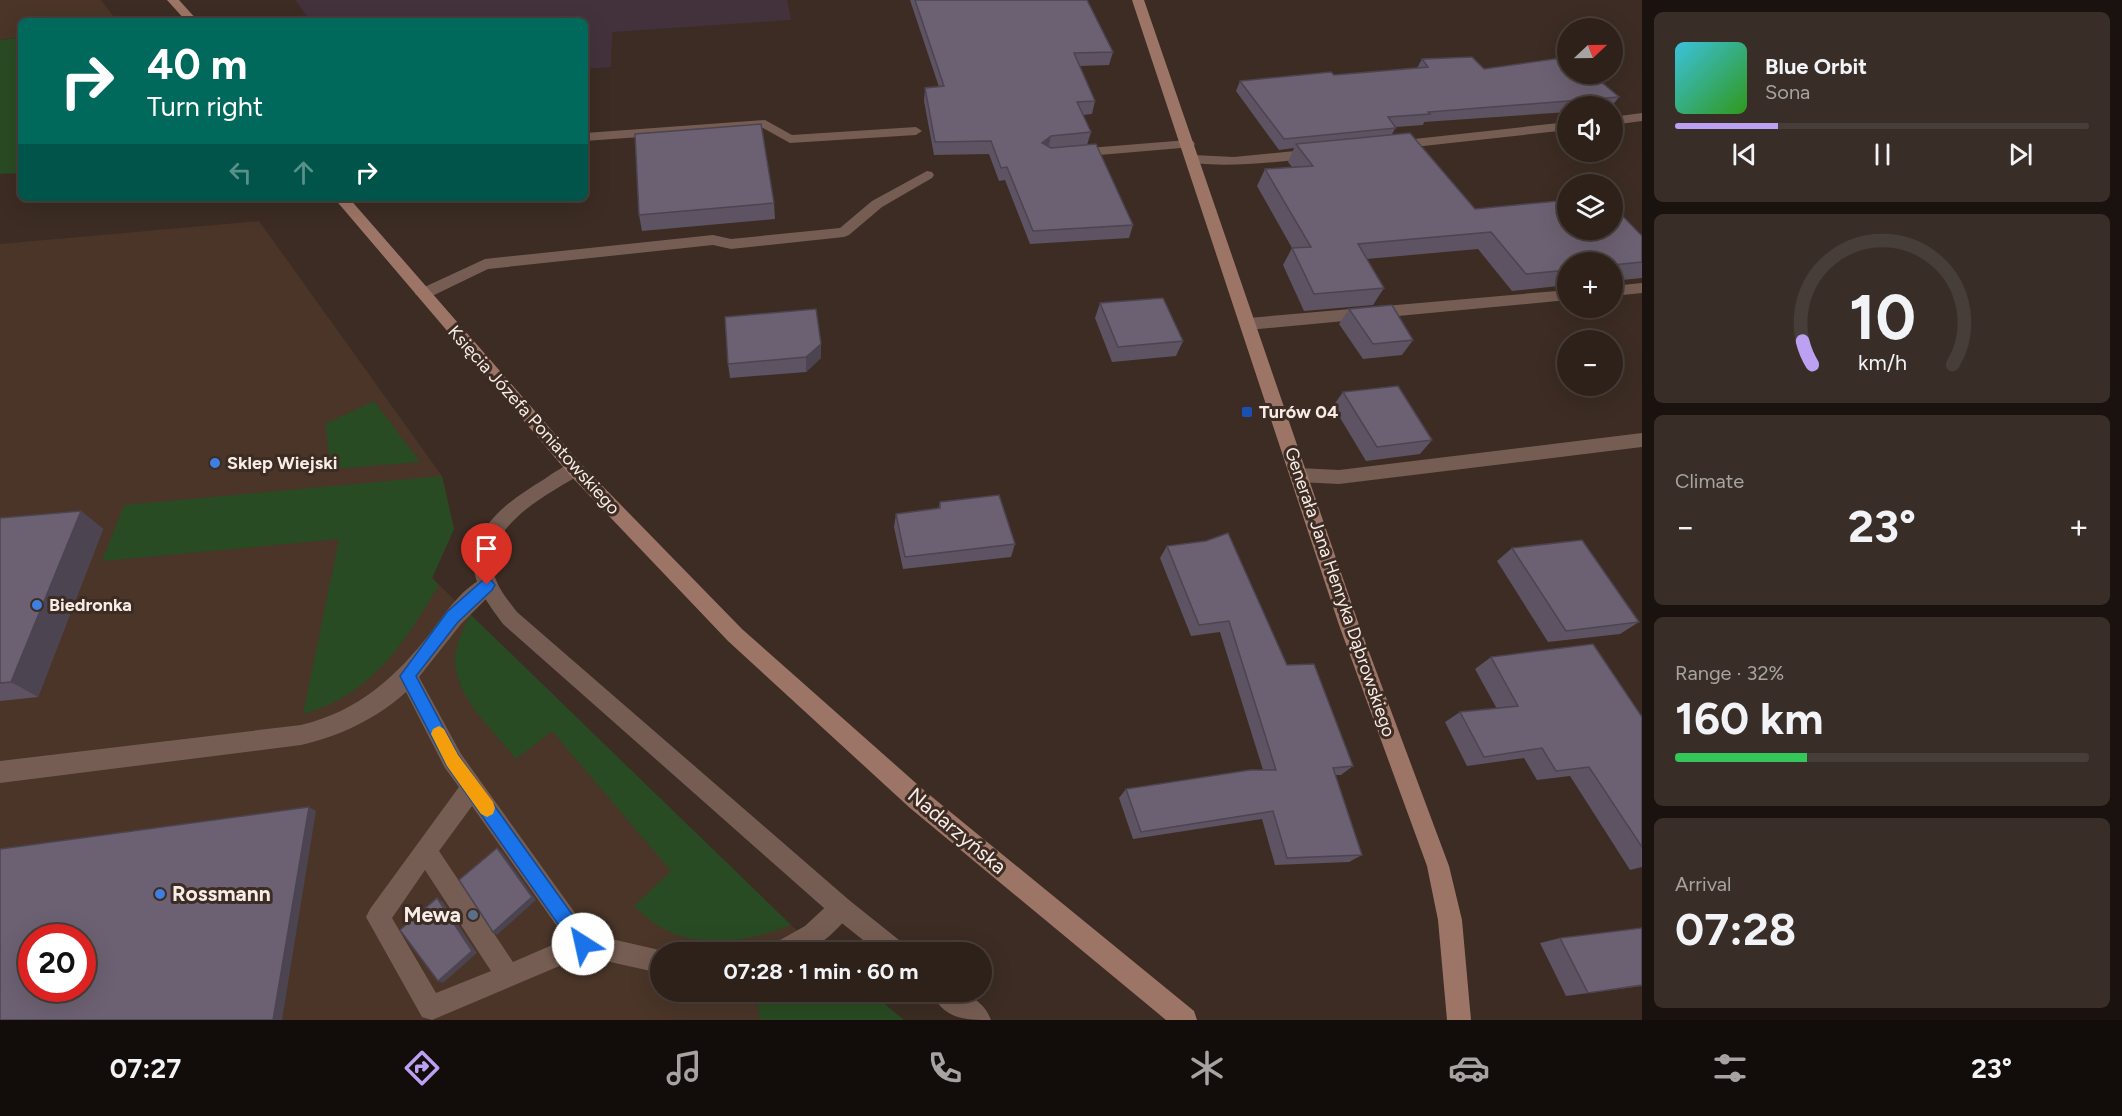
<!DOCTYPE html>
<meta charset="utf-8">
<style>
:root{--surface:#2d211a;--page:#392e27;--text:#f1f3f6;--muted:#a7a3a2;--line:#483e39;--accent:#bca0f2}
body{margin:0;font-family:Figtree,sans-serif;background:var(--page);color:var(--text);height:100vh;display:flex;flex-direction:column;font-size:22px;white-space:nowrap}
*{box-sizing:border-box;margin:0}
p{font-size:20px;color:var(--muted)}
.icon{flex:none;width:33px;height:33px;fill:none;stroke:currentColor;stroke-width:2;stroke-linecap:round;stroke-linejoin:round}
.map{position:relative;flex:1;overflow:hidden}
.panel{display:flex;flex-direction:column;gap:12px;padding:12px;background:#19120e;width:480px}
.panel>*{flex:none}
.guide{position:absolute;left:18px;top:18px;width:570px;height:183px;border-radius:9px;box-shadow:0 6px 24px #0002,0 0 0 2px var(--line);background:#00695c;color:#fff;overflow:hidden}
.needle{width:39px;rotate:68deg}
.tools{position:absolute;left:1557px;top:18px;display:grid;gap:12px}
.tools a{display:grid;place-items:center;width:66px;height:66px;border-radius:50%;background:var(--surface);box-shadow:0 6px 24px #0002,0 0 0 2px var(--line);font-size:30px}
.speed{position:absolute;left:18px;top:924px;display:flex;gap:12px;font-size:30px;font-weight:700;text-align:center}
.speed>*{display:grid;place-content:center;width:78px;height:78px;border-radius:50%;background:var(--surface);box-shadow:0 6px 24px #0002,0 0 0 2px var(--line);line-height:1}
.speed .limit{border:9px solid #d22;background:#fff;color:#111}
.pin{position:absolute;display:grid;place-items:center;width:51px;height:51px;color:#fff;margin:-62px -26px;border-radius:50% 50% 50% 0;rotate:-45deg;box-shadow:0 0 6px #0007}
.pin .icon{rotate:45deg}
.me{position:absolute;width:66px;margin:-33px;rotate:325deg;stroke-linejoin:round;filter:drop-shadow(0 0 4px #0008)}
.turn{display:flex;align-items:center;gap:21px;height:126px;padding:0 30px;font-size:27px}
.turn .icon{width:78px;height:78px;stroke-width:2.5}
.turn b{display:block;font-size:42px;line-height:51px}
.lanes{display:flex;align-items:center;height:57px;padding:0 30px;background:#0003;justify-content:center;gap:30px;direction:ltr}
.lanes .off{opacity:.35}
.big{font-size:45px;font-weight:700;line-height:1.1}
.panel .tile{flex:1;display:flex;flex-direction:column;justify-content:center;gap:9px;min-width:0;padding:0 21px;border-radius:9px;background:var(--page)}
.panel .dial{align-items:center;gap:0}
.dial svg{height:156px;overflow:visible;fill:none;stroke:var(--line);stroke-width:7;stroke-linecap:round;text-anchor:middle}
.dial text{fill:var(--text);stroke:none}
.song{display:flex;align-items:center;gap:18px}
.cover{width:72px;height:72px;border-radius:9px;background:linear-gradient(135deg,hsl(190 70% 55%),hsl(110 70% 35%))}
.played{height:6px;border-radius:3px;background:linear-gradient(90deg,var(--accent) 25%,var(--line) 25%)}
.keys{display:flex;justify-content:space-around;direction:ltr}
.heat{display:flex;justify-content:space-between;align-items:center;font-size:33px;direction:ltr}
.charge{height:9px;border-radius:4px;background:linear-gradient(90deg,#34c759 32%,var(--line) 0)}
.trip{position:absolute;left:650px;top:942px;width:342px;height:60px;border-radius:30px;background:var(--surface);box-shadow:0 6px 24px #0002,0 0 0 2px var(--line);font-weight:700;line-height:60px;text-align:center}
.dock{display:flex;height:96px;justify-content:space-around;align-items:center;background:#120d0a;color:var(--muted)}
.dock .icon{width:42px;height:42px}
.dock .current{color:var(--accent)}
.dock b{font-size:27px;color:var(--text)}
main{display:flex;flex:1;min-height:0}
.map>svg:first-child{display:block}
.built{fill:#4a3528;fill-rule:evenodd}
.industrial{fill:#43323c}
.green{fill:#294b23}
.lines{fill:none;stroke-linecap:round;stroke-linejoin:round}
.lane{fill:#765d53;fill-rule:evenodd}
.street{fill:#765d53;fill-rule:evenodd}
.secondary{fill:#9d7566;fill-rule:evenodd}
.wall{fill:#5d5362}
.shaded-wall{fill:#4c4450}
.building{fill:#6c6172;stroke:#4c4450;stroke-width:1.5;fill-rule:evenodd}
.route{fill:#1a73e8;stroke:#114b97;stroke-width:1.5}
.slow{fill:#f59e0b}
.transit-dot{fill:#1a4fb4;stroke:#3c2c23;stroke-width:2}
.shop-dot{fill:#3f7fe0;stroke:#3c2c23;stroke-width:2}
.service-dot{fill:#5c6f8a;stroke:#3c2c23;stroke-width:2}
.labels{text-anchor:middle;stroke-width:6;stroke-linejoin:round;paint-order:stroke}
.poi-label{font-size:18px;font-weight:bold;fill:#f7ece6;stroke:#3c2c23;text-anchor:start}
.street-label{font-size:18px;fill:#f7ece6;stroke:#3c2c23}
.near-street-label{font-size:21px;fill:#f7ece6;stroke:#3c2c23}
.near-poi-label{font-size:21px;font-weight:bold;fill:#f7ece6;stroke:#3c2c23;text-anchor:start}
</style>
<main>
<div class="map">
<svg width="1642" height="1020" viewBox="0 0 1642 1020">
<rect width="100%" height="100%" fill="#3c2c23"/>
<g class="built">
<path d="M 0,0 L 101,0 L 117,21 L 21,21 L 21,38 L 0,40 Z"/>
<path d="M 259,221 L 442,476 L 454,529 L 432,578 L 791,925 L 823,952 L 660,952 L 660,992 L 787,992 L 757,1001 L 760,1020 L 0,1020 L 0,244 ZM 32,938 L 82,938 L 82,988 L 32,988 Z"/>
</g>
<path class="industrial" d="M 295,0 L 787,0 L 791,20 L 612,32 L 611,67 L 585,69 L 585,21 L 311,21 Z"/>
<g class="green">
<path d="M 21,38 L 21,173 L 0,174 L 0,40 Z"/>
<path d="M 374,401 L 420,462 L 331,469 L 325,424 Z"/>
<path d="M 442,476 L 454,529 L 432,578 L 439,585 C 404,643 372,695 303,714 L 339,539 L 102,561 L 124,505 Z"/>
<path d="M 470,614 L 791,925 C 735,947 678,952 634,906 L 671,871 L 552,731 L 516,759 C 494,731 458,700 455,663 C 454,646 464,629 470,614 Z"/>
<path d="M 787,992 L 870,992 L 904,1020 L 760,1020 L 757,1001 Z"/>
</g>
<g class="lines">
<g class="lane">
<path d="M 1642,113 L 1642,121 L 1612,125 L 1612,117 Z"/>
<path d="M 765,120 L 792,135 L 916,127 L 922,131 L 916,135 L 790,143 L 763,128 L 585,141 L 585,133 Z"/>
<path d="M 1568,122 L 1568,130 L 1396,149 L 1389,145 L 1396,141 Z"/>
<path d="M 1188,140 L 1193,141 L 1195,144 L 1193,147 L 1076,157 L 1069,153 L 1076,149 Z"/>
<path d="M 1315,149 L 1320,150 L 1322,153 L 1320,156 C 1300,161 1198,171 1186,159 L 1193,155 L 1234,157 Z"/>
<path d="M 927,171 L 932,172 L 934,175 L 932,178 L 882,207 L 849,235 L 844,237 L 731,249 L 713,245 L 488,269 L 428,298 L 423,299 L 415,294 L 418,290 L 485,259 L 713,235 L 731,239 L 840,228 L 872,201 Z"/>
<path d="M 1642,283 L 1642,293 L 1612,296 L 1612,286 Z"/>
<path d="M 1568,290 L 1568,300 L 1248,330 L 1243,328 L 1240,324 L 1243,320 L 1248,318 Z"/>
<path d="M 1642,433 L 1642,447 L 1339,484 L 1299,482 L 1293,480 L 1290,475 L 1293,470 L 1299,468 L 1339,470 Z"/>
<path d="M 487,577 L 494,579 L 496,585 L 494,591 L 461,624 L 419,677 L 461,754 L 590,934 L 668,952 L 660,952 L 660,973 L 583,956 L 432,1020 L 422,1017 L 366,917 L 370,909 L 459,787 L 445,768 L 406,692 C 376,719 340,736 301,745 L 0,783 L 0,761 L 301,725 C 359,711 396,677 432,631 C 446,612 464,585 487,577 ZM 472,806 L 566,939 L 513,962 L 439,851 ZM 425,870 L 491,971 L 436,993 L 392,918 Z"/>
<path d="M 841,896 L 849,900 L 853,908 C 847,922 818,949 803,952 C 793,955 780,952 769,952 L 773,944 L 805,926 L 833,900 Z"/>
</g>
<g class="street">
<path d="M 575,462 L 581,464 L 584,469 L 581,474 C 550,493 489,523 493,567 C 494,584 507,599 517,612 L 849,900 L 904,944 L 908,952 L 878,952 L 833,916 L 503,624 C 491,607 475,588 474,567 C 472,525 512,499 543,480 C 553,473 563,466 575,462 Z"/>
<path d="M 932,992 C 956,989 981,994 991,1020 C 966,1020 943,1020 932,992 Z"/>
</g>
<g class="secondary">
<path d="M 167,0 L 179,0 L 198,21 L 186,21 Z"/>
<path d="M 1132,0 L 1144,0 L 1359,625 L 1449,866 L 1462,920 L 1471,1020 L 1447,1020 L 1438,920 L 1427,866 L 1339,625 Z"/>
<path d="M 334,198 L 349,198 L 581,464 L 742,629 L 926,792 L 1194,1011 L 1197,1020 L 1166,1020 L 910,808 L 728,641 L 569,474 Z"/>
</g>
</g>
<g class="wall">
<path d="M 910,0 L 1087,0 L 1113,52 L 1109,65 L 1080,66 L 1095,101 L 1092,114 L 1083,115 L 1091,132 L 1087,145 L 1133,225 L 1129,238 L 1030,244 L 1005,180 L 999,181 L 989,154 L 934,155 L 924,101 L 925,88 L 939,87 Z"/>
<path d="M 1422,59 L 1484,69 L 1619,97 L 1612,106 L 1568,106 L 1568,112 L 1424,122 L 1423,125 L 1396,127 L 1392,134 L 1475,209 L 1642,236 L 1642,278 L 1612,281 L 1612,262 L 1568,262 L 1568,285 L 1512,291 L 1478,249 L 1367,259 L 1384,288 L 1373,305 L 1304,311 L 1283,265 L 1292,248 L 1257,186 L 1265,169 L 1292,167 L 1288,162 L 1294,148 L 1279,150 L 1236,91 L 1240,81 L 1334,75 L 1417,68 Z"/>
<path d="M 774,203 L 775,219 L 642,231 L 639,215 Z"/>
<path d="M 1100,303 L 1183,341 L 1176,356 L 1112,362 L 1095,318 Z"/>
<path d="M 816,309 L 821,358 L 806,372 L 730,378 L 728,364 Z"/>
<path d="M 1349,309 L 1413,340 L 1402,355 L 1363,359 L 1339,324 Z"/>
<path d="M 1343,392 L 1432,440 L 1420,454 L 1366,461 L 1333,406 Z"/>
<path d="M 940,502 L 1015,544 L 1011,557 L 903,569 L 894,527 L 896,514 L 938,509 Z"/>
<path d="M 81,511 L 103,529 L 38,697 L 0,701 L 0,518 Z"/>
<path d="M 1167,546 L 1287,665 L 1353,766 L 1341,775 L 1335,775 L 1362,855 L 1349,862 L 1275,865 L 1262,819 L 1133,839 L 1119,798 L 1126,789 L 1263,770 L 1220,632 L 1191,636 L 1160,558 Z"/>
<path d="M 1512,548 L 1639,622 L 1620,634 L 1548,642 L 1497,561 Z"/>
<path d="M 1491,657 L 1642,717 L 1642,867 L 1630,870 L 1570,776 L 1537,780 L 1524,758 L 1467,766 L 1445,722 L 1460,712 L 1497,709 L 1475,669 Z"/>
<path d="M 1642,928 L 1642,986 L 1566,996 L 1540,943 L 1560,938 Z"/>
</g>
<g class="shaded-wall">
<path d="M 1051,136 L 1048,149 L 1042,143 Z"/>
<path d="M 821,344 L 821,358 L 806,372 L 806,357 Z"/>
<path d="M 81,511 L 103,529 L 38,697 L 11,682 Z"/>
<path d="M 309,807 L 316,811 L 282,1020 L 273,1020 Z"/>
<path d="M 497,848 L 502,852 L 536,900 L 497,935 L 493,932 Z"/>
<path d="M 437,898 L 443,902 L 477,953 L 443,983 L 438,981 Z"/>
</g>
<g class="building">
<path d="M 915,0 L 1087,0 L 1113,52 L 1074,53 L 1095,101 L 1077,102 L 1091,132 L 1051,136 L 1042,143 L 1051,148 L 1096,144 L 1133,225 L 1033,231 L 1007,167 L 1001,168 L 991,141 L 935,142 L 925,88 L 944,86 Z"/>
<path d="M 1472,57 L 1484,69 L 1568,57 L 1568,74 L 1592,74 L 1619,97 L 1428,112 L 1430,114 L 1388,117 L 1396,128 L 1284,139 L 1240,81 L 1331,72 L 1334,75 L 1428,67 L 1422,59 Z"/>
<path d="M 761,124 L 774,203 L 639,215 L 635,134 Z"/>
<path d="M 1410,133 L 1475,209 L 1568,200 L 1568,230 L 1612,230 L 1612,205 L 1642,236 L 1642,262 L 1612,265 L 1612,262 L 1568,262 L 1568,270 L 1526,274 L 1491,232 L 1358,244 L 1384,288 L 1314,294 L 1292,248 L 1311,247 L 1265,169 L 1313,166 L 1296,144 Z"/>
<path d="M 1163,298 L 1183,341 L 1118,347 L 1100,303 Z"/>
<path d="M 1392,305 L 1413,340 L 1373,344 L 1349,309 Z"/>
<path d="M 816,309 L 821,344 L 806,357 L 728,364 L 725,317 Z"/>
<path d="M 1398,386 L 1432,440 L 1377,447 L 1343,392 Z"/>
<path d="M 999,495 L 1015,544 L 905,557 L 896,514 L 940,508 L 940,502 Z"/>
<path d="M 81,511 L 11,682 L 0,683 L 0,518 Z"/>
<path d="M 1228,533 L 1287,665 L 1314,664 L 1353,766 L 1333,768 L 1362,855 L 1287,858 L 1273,811 L 1141,832 L 1126,789 L 1250,770 L 1276,770 L 1229,621 L 1199,625 L 1167,546 L 1206,541 Z"/>
<path d="M 1582,540 L 1639,622 L 1566,631 L 1512,548 Z"/>
<path d="M 1593,644 L 1642,717 L 1642,847 L 1589,767 L 1556,771 L 1542,748 L 1484,757 L 1460,712 L 1518,706 L 1491,657 Z"/>
<path d="M 309,807 L 273,1020 L 0,1020 L 0,849 ZM 32,938 L 82,938 L 82,988 L 32,988 Z"/>
<path d="M 497,848 L 532,897 L 493,932 L 459,880 Z"/>
<path d="M 437,898 L 472,951 L 438,981 L 400,930 Z"/>
<path d="M 1642,928 L 1642,985 L 1588,993 L 1560,938 Z"/>
</g>
<path class="route" d="M 487,579 L 492,581 L 495,585 L 492,590 L 458,622 L 416,676 L 458,755 L 589,938 L 592,944 L 589,951 L 583,953 L 577,951 L 447,766 L 400,676 L 447,612 L 482,581 Z"/>
<path class="slow" d="M 439,726 L 444,729 L 458,755 L 493,802 L 495,808 L 493,814 L 487,817 L 481,814 L 447,766 L 431,734 L 433,729 Z"/>
<rect class="transit-dot" x="1241" y="406" width="12" height="12" rx="3"/>
<g class="shop-dot">
<circle cx="215" cy="463" r="6"/>
<circle cx="37" cy="605" r="6"/>
<circle cx="160" cy="894" r="6"/>
</g>
<circle class="service-dot" cx="473" cy="915" r="6"/>
<g class="labels">
<g class="poi-label">
<text x="1259" y="418">Turów 04</text>
<text x="227" y="469">Sklep Wiejski</text>
<text x="49" y="611">Biedronka</text>
</g>
<g class="street-label">
<text transform="translate(534 420) rotate(48)" y="6">Księcia Józefa Poniatowskiego</text>
<text transform="translate(1340 592) rotate(71)" y="6">Generała Jana Henryka Dąbrowskiego</text>
</g>
<g class="near-street-label">
<text transform="translate(957 831) rotate(40)" y="7">Nadarzyńska</text>
</g>
<g class="near-poi-label">
<text x="172" y="901">Rossmann</text>
<text x="461" y="922" text-anchor="end">Mewa</text>
</g>
</g>
</svg>
<div class="tools">
<a><svg class="needle" viewBox="-14 -14 28 28"><path d="M0-13l5 13h-10z" fill="#e53935"/><path d="M0 13l5-13h-10z" fill="#a7a3a2"/></svg></a>
<a><svg class="icon" aria-label="sound" viewBox="0 0 24 24"><path d="M4 9h4l5-4v14l-5-4H4zM17 9q2 3 0 6"/></svg></a>
<a><svg class="icon" aria-label="layers" viewBox="0 0 24 24"><path d="M12 4l9 5-9 5-9-5zM3 14l9 5 9-5"/></svg></a>
<a>+</a>
<a>−</a>
</div>
<div class="speed"><div class="limit">20</div></div>
<div class="pin" style="left:487px;top:585px;background:#d93025"><svg class="icon" aria-label="arrive" viewBox="0 0 24 24"><path d="M6 21V4h12l-3 4 3 4H6"/></svg></div>
<svg class="me" style="left:583px;top:944px" viewBox="-20 -20 40 40"><circle r="19" fill="#fff"/><path d="M0-13L10 11 0 6-10 11z" fill="#1a73e8"/></svg>
<div class="trip">07:28 · 1 min · 60 m</div>
<div class="guide">
<div class="turn"><svg class="icon" aria-label="right" viewBox="0 0 24 24"><path d="M7 20v-9h11M14 6l5 5-5 5"/></svg><div><b>40 m</b>Turn right</div></div>
<div class="lanes"><svg class="icon off" aria-label="left" viewBox="0 0 24 24"><path d="M17 20v-9H6M10 6l-5 5 5 5"/></svg><svg class="icon off" aria-label="ahead" viewBox="0 0 24 24"><path d="M12 20V5M6 11l6-6 6 6"/></svg><svg class="icon" aria-label="right" viewBox="0 0 24 24"><path d="M7 20v-9h11M14 6l5 5-5 5"/></svg></div>
</div>
</div>
<section class="panel">
<div class="tile">
<div class="song"><i class="cover"></i><div><b>Blue Orbit</b><p>Sona</p></div></div>
<div class="played"></div>
<div class="keys"><svg class="icon" aria-label="previous" viewBox="0 0 24 24"><path d="M18 5L8 12l10 7zM5 5v14"/></svg><svg class="icon" aria-label="pause" viewBox="0 0 24 24"><path d="M8 5v14M16 5v14"/></svg><svg class="icon" aria-label="next" viewBox="0 0 24 24"><path d="M6 5l10 7-10 7zM19 5v14"/></svg></div>
</div>
<div class="tile dial"><svg viewBox="0 0 100 80">
<path d="M14 69A42 42 0 1 1 86 69"/>
<path d="M14 69A42 42 0 0 1 9 57" stroke="#bca0f2"/>
<text x="50" y="56" font-size="32" font-weight="700">10</text>
<text x="50" y="72" font-size="11">km/h</text>
</svg></div>
<div class="tile"><p>Climate</p>
<div class="heat"><a>−</a><b class="big">23°</b><a>+</a></div>
</div>
<div class="tile"><p>Range · 32%</p><b class="big">160 km</b><div class="charge"></div></div>
<div class="tile"><p>Arrival</p><b class="big">07:28</b></div>
</section>
</main>
<nav class="dock">
<b>07:27</b>
<svg class="icon current" aria-label="directions" viewBox="0 0 24 24"><path d="M12 3l9 9-9 9-9-9zM9 14v-3h6M13 9l2 2-2 2"/></svg>
<svg class="icon" aria-label="music" viewBox="0 0 24 24"><path d="M9 18V5l10-2v13"/><circle cx="6" cy="18" r="3"/><circle cx="16" cy="16" r="3"/></svg>
<svg class="icon" aria-label="phone" viewBox="0 0 24 24"><path d="M5 4h4l2 5-3 2q2 4 5 5l2-3 5 2v4C11 20 4 13 5 4z"/></svg>
<svg class="icon" aria-label="climate" viewBox="0 0 24 24"><path d="M12 3v18M4 7l16 10M4 17L20 7"/></svg>
<svg class="icon" aria-label="car" viewBox="0 0 24 24"><path d="M5 17H2v-5l4-1 3-4h7l3 4 3 1v5h-3M9 17h6M6 11h13"/><circle cx="7" cy="17" r="2"/><circle cx="17" cy="17" r="2"/></svg>
<svg class="icon" aria-label="filters" viewBox="0 0 24 24"><path d="M4 7h16M4 17h16"/><circle cx="9" cy="7" r="2"/><circle cx="15" cy="17" r="2"/></svg>
<b>23°</b>
</nav>
